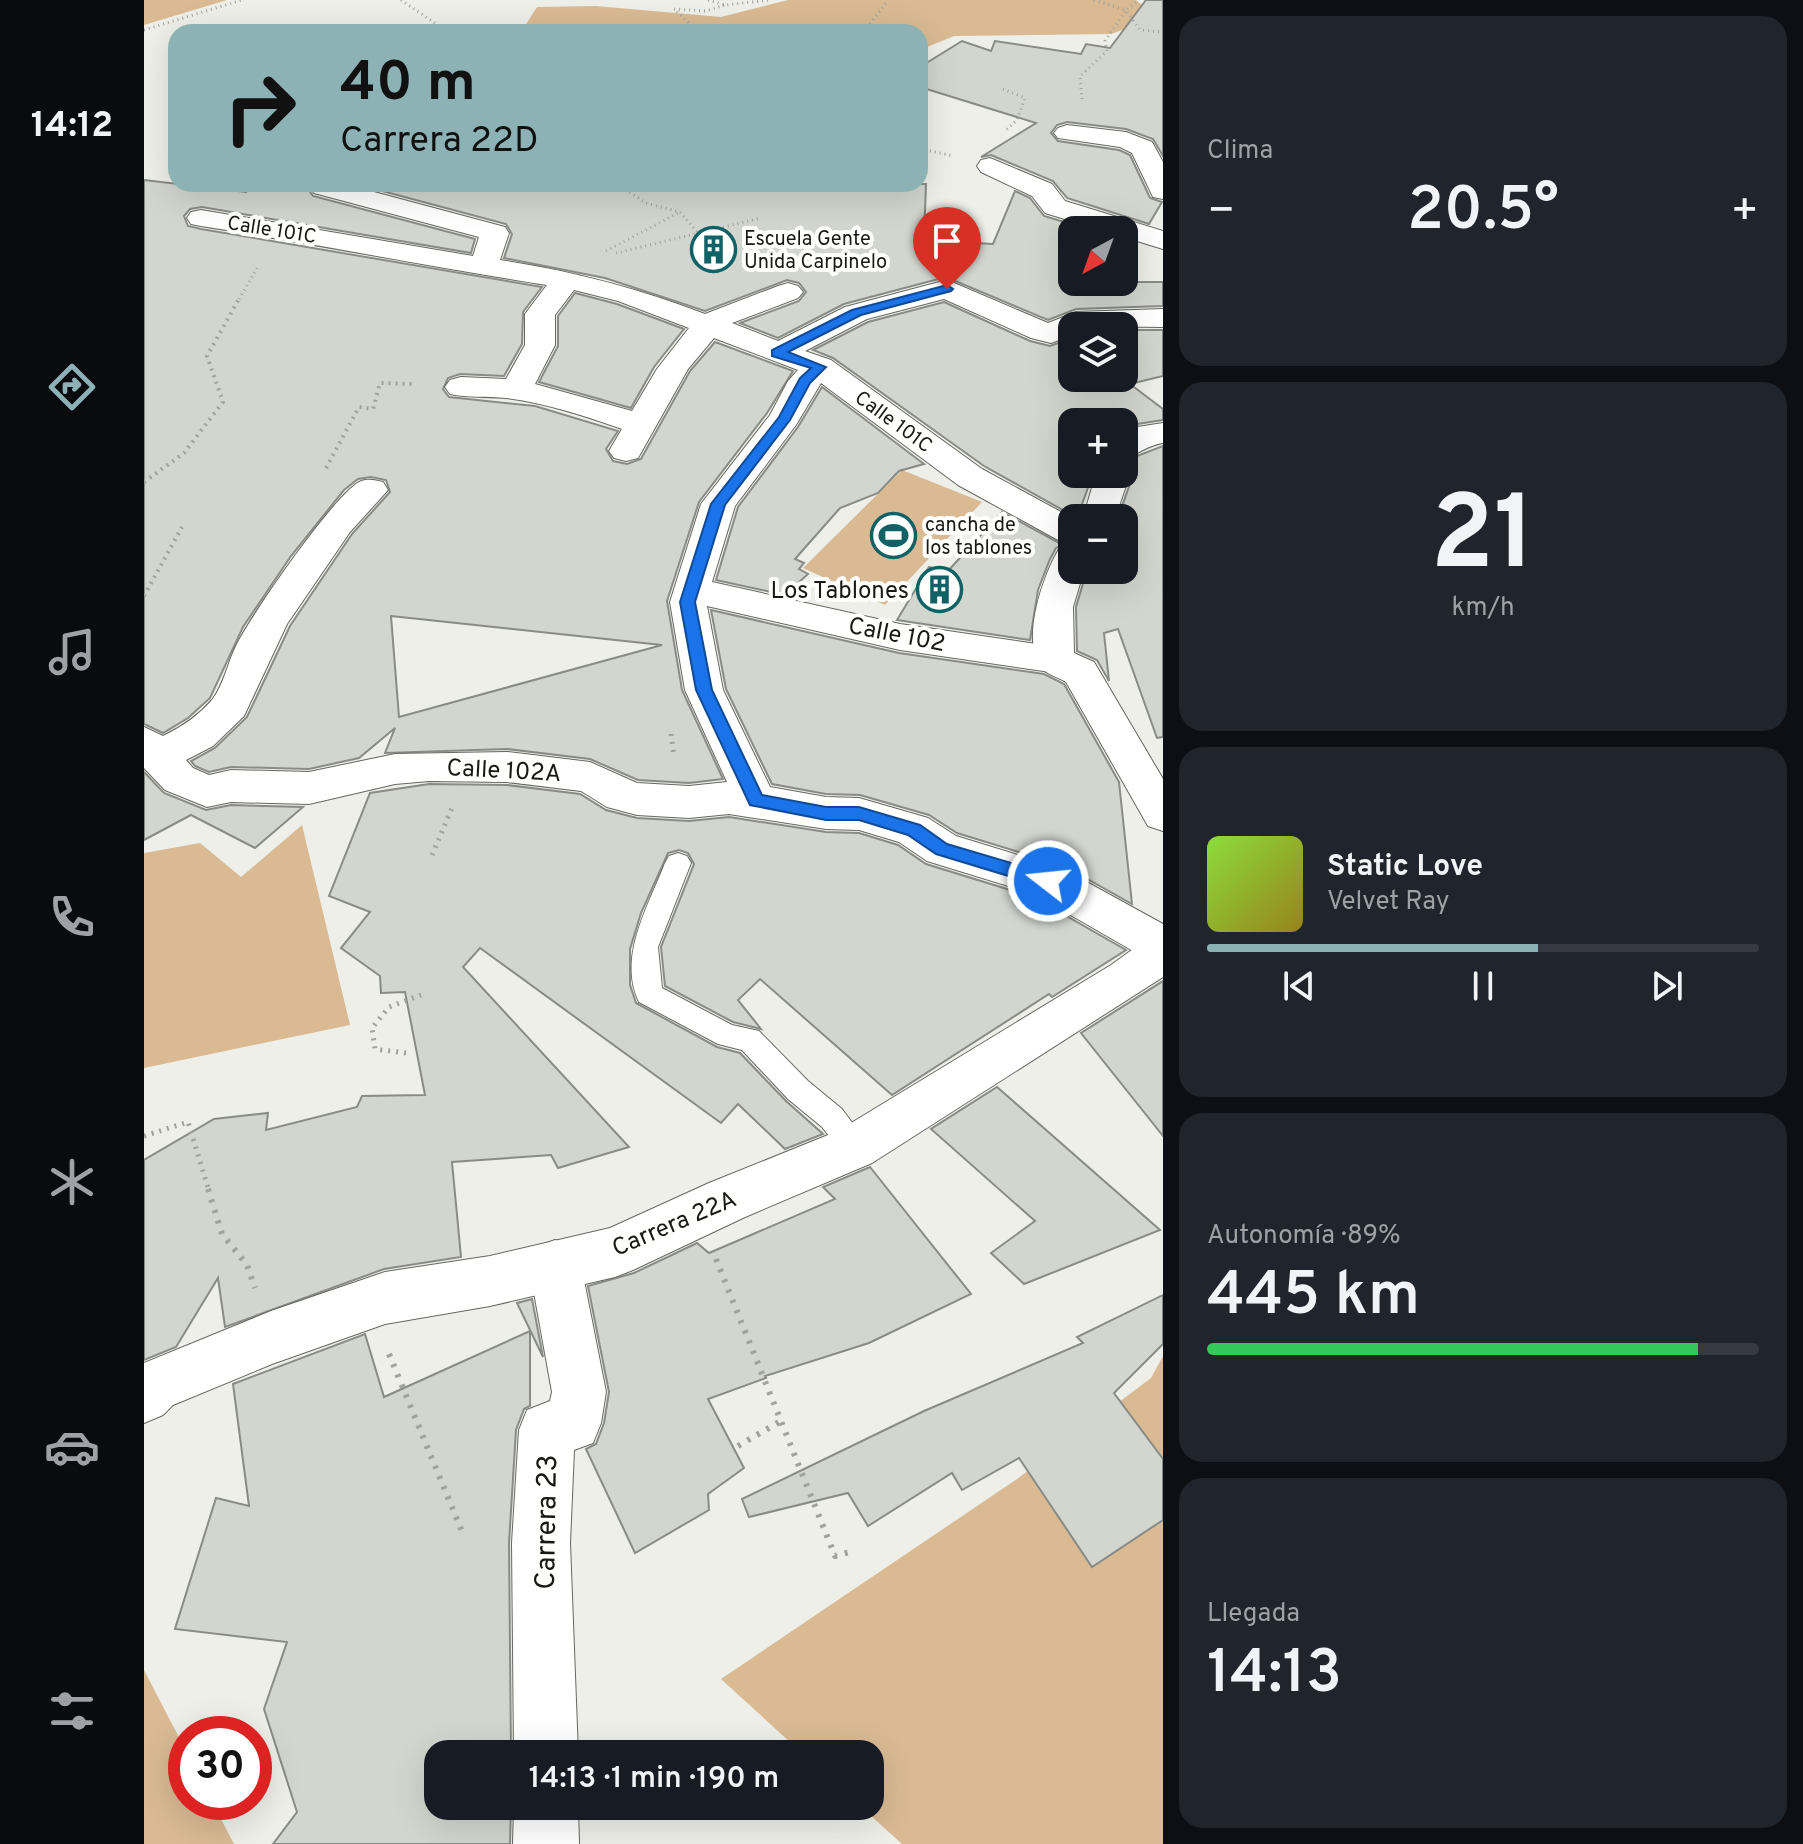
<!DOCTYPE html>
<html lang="es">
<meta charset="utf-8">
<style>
:root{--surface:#171b24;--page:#20242c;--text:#f1f3f6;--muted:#9ea1a6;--line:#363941;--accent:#8cb2b5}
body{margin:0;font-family:Overpass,sans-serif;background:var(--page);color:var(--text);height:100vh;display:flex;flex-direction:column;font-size:30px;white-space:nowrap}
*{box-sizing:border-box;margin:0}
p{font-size:26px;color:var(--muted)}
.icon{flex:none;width:44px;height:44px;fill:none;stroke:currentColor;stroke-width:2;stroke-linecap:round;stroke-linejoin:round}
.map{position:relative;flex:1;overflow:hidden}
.side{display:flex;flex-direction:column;gap:16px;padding:16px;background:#0d0f14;width:640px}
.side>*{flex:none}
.top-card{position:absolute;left:24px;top:24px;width:760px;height:168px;border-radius:24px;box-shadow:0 8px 32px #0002;background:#8cb2b5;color:#111;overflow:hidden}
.needle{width:52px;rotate:221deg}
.controls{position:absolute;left:914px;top:216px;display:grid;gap:16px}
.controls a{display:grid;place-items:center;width:80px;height:80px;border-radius:16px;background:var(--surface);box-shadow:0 8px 32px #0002;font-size:40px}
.speed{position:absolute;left:24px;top:1716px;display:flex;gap:16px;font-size:40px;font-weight:700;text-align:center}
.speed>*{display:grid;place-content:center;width:104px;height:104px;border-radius:50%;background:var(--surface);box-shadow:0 8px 32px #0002;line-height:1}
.speed .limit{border:12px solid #d22;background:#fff;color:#111}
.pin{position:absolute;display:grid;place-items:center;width:68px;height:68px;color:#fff;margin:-82px -34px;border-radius:50% 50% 50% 0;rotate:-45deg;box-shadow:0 0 8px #0007}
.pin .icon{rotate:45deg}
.me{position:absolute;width:88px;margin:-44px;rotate:286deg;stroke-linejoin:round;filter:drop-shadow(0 0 6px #0008)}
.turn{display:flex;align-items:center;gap:28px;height:168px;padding:0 40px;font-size:36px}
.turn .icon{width:104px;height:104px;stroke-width:2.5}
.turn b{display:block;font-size:56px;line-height:68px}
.big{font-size:60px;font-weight:600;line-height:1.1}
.side .tile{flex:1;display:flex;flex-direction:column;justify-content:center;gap:12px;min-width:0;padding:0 28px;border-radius:24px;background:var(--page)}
.side .dial{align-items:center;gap:0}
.dial b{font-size:104px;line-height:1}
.song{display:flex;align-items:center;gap:24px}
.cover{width:96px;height:96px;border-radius:12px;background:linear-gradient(135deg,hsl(90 70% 55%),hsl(50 70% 35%))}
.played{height:8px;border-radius:4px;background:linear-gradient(90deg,var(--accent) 60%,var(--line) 60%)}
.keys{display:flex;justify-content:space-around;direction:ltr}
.heat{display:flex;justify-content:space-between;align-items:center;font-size:44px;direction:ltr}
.charge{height:12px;border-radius:6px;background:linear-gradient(90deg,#34c759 89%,var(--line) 0)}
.trip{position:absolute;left:280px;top:1740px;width:460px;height:80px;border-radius:24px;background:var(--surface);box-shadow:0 8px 32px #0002;font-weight:600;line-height:80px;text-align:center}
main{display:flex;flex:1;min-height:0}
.menu{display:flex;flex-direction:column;width:144px;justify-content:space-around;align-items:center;background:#090b0e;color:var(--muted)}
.menu .icon{width:56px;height:56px}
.menu .selected{color:var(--accent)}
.menu b{font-size:36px;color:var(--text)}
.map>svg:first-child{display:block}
.green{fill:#d9ba93}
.building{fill:#d3d6cf;stroke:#898c86;stroke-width:2;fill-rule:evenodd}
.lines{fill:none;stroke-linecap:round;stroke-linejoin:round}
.lane-casing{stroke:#676761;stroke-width:2}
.street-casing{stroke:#676761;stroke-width:2}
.secondary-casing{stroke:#676761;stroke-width:2}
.path-far3{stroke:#a1a29c;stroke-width:3;stroke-dasharray:1 4;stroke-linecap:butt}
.path-far2{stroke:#a1a29c;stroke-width:4;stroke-dasharray:2 5;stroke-linecap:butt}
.path-far1{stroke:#a1a29c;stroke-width:5;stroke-dasharray:2 6;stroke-linecap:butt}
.path{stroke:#a1a29c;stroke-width:6;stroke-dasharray:3 8;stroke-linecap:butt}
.lane{fill:#fff;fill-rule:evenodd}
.street{fill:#fff;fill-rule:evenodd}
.secondary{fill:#fff;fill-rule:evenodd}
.route{fill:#1a73e8;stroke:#114b97;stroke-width:2}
.labels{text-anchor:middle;stroke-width:8;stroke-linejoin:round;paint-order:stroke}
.far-street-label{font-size:20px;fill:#181916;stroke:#fffffe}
.far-poi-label{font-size:20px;fill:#181916;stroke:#fffffe;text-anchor:start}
.poi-label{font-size:24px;fill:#181916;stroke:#fffffe;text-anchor:end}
.street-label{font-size:24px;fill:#181916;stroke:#fffffe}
.near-street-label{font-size:28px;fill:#181916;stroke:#fffffe}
</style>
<main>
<nav class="menu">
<b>14:12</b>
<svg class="icon selected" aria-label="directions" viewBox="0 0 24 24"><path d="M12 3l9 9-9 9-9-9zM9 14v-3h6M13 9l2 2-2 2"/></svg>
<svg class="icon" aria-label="music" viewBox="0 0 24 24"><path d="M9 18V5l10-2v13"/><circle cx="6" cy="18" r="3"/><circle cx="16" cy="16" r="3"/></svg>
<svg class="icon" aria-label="phone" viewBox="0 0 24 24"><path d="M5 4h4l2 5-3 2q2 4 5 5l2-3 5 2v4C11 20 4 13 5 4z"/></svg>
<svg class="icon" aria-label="climate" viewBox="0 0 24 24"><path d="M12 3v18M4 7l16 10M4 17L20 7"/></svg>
<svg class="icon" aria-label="car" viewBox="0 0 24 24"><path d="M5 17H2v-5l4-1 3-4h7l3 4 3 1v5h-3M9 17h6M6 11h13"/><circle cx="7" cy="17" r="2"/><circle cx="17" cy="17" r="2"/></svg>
<svg class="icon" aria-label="filters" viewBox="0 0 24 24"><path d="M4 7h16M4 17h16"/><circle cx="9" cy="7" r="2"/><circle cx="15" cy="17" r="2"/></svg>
</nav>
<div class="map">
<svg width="1019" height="1844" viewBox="0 0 1019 1844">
<rect width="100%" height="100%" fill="#eeefe8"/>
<g class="green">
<path d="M 0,0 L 83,0 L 0,25 Z"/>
<path d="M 644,0 L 992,0 L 998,5 L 990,26 L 967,34 L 810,36 L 776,50 L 776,32 L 377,32 L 393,7 L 452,6 L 577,17 Z"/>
<path d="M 758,470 L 838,502 L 741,605 L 659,568 Z"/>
<path d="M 158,825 L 206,1025 L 0,1068 L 0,853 L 56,843 L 97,877 Z"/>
<path d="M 1019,1356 L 1019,1844 L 758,1844 L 716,1806 L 726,1806 L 726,1754 L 659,1754 L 577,1679 L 873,1479 L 1007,1378 Z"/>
<path d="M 0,1670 L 42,1751 L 42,1802 L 68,1802 L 90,1844 L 0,1844 Z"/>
</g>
<g class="building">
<path d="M 1002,0 L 1019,0 L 1019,156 L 1009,139 L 982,129 L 923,122 L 913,125 L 907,133 L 914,141 L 975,150 L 986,155 L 1006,198 L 1018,202 L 1005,224 L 923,198 L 909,181 L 847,155 L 837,157 L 892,123 L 776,87 L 776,67 L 818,41 L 847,51 L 851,41 L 937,54 L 942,44 L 966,48 Z"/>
<path d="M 0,180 L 102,192 L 110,184 L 164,184 L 164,189 L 169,196 L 331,239 L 327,253 L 58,207 L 46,209 L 40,216 L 44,226 L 57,229 L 398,287 L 379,312 L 378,344 L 360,376 L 316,374 L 304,378 L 299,389 L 305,397 L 391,406 L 474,431 L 462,449 L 469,461 L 483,464 L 497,459 L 546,371 L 571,342 L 649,371 L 623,413 L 555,502 L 523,601 L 538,690 L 579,779 L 545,783 L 494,780 L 446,759 L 363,749 L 241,753 L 251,728 L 215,758 L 165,769 L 87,767 L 65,772 L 51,766 L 47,761 L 71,748 L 103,717 L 146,626 L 208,534 L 246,492 L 242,480 L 227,477 L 214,479 L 200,490 L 147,556 L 99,627 L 66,698 L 44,718 L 19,733 L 0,724 ZM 247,616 L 518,645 L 255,717 Z"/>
<path d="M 212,184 L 360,184 L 371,191 L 383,184 L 782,184 L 780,240 L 849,244 L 871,191 L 886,198 L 900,216 L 947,230 L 928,230 L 928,282 L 1019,282 L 1019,306 L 932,309 L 904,320 L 802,277 L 700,304 L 634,338 L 596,323 L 655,301 L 662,292 L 655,283 L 643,280 L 561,311 L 461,278 L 360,258 L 368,234 L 362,224 Z"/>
<path d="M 431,293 L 473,304 L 540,329 L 510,367 L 487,408 L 395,382 L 414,346 L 414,316 Z"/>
<path d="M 800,302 L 886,341 L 906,346 L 928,338 L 928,378 L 980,378 L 980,330 L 1019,330 L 1019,376 L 986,384 L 1019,409 L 1019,420 L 987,425 L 980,429 L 980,422 L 928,422 L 928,474 L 949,474 L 933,518 L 840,466 L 689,358 L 669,350 L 724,322 Z"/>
<path d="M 678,387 L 780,464 L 755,471 L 734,493 L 696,508 L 651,559 L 660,563 L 655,569 L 664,574 L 641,595 L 572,580 L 594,507 L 654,427 Z"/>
<path d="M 1019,446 L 1019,737 L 1013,738 L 974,629 L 960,633 L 965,681 L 953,660 L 933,651 L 932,607 L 943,570 L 980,570 L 980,518 L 974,518 L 989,475 L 980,461 Z"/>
<path d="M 858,512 L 919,545 L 912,548 L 906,559 L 894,590 L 886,640 L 753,620 L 785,567 L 803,572 Z"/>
<path d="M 567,610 L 755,653 L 900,674 L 920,684 L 975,782 L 988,904 L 920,866 L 813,833 L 785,815 L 716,795 L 682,794 L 628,784 L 582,689 Z"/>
<path d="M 0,772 L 20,793 L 62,810 L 87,805 L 159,807 L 111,848 L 47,815 L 0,840 Z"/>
<path d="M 285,784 L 363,785 L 436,794 L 462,810 L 493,818 L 545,821 L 585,817 L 682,832 L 715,833 L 754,845 L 782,864 L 889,897 L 982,950 L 908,997 L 905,994 L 748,1095 L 616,979 L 594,1000 L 617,1029 L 589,1022 L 521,986 L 517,947 L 550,864 L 544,853 L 535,850 L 524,853 L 497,913 L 486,949 L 486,985 L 492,1003 L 573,1047 L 596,1053 L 642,1101 L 679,1134 L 641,1149 L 594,1104 L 577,1123 L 336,948 L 319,967 L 485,1147 L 414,1168 L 407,1155 L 308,1162 L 317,1257 L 240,1269 L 81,1327 L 74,1278 L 32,1347 L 0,1360 L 0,1160 L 70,1119 L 124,1113 L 122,1130 L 213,1107 L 218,1096 L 281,1095 L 261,992 L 237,993 L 236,976 L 197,948 L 226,912 L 185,896 L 226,793 Z"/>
<path d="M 1019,981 L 1019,1136 L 937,1033 Z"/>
<path d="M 853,1087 L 1016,1230 L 880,1284 L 847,1253 L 891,1221 L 787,1129 Z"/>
<path d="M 726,1167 L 827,1294 L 725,1343 L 621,1376 L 622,1378 L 564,1399 L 600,1468 L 564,1494 L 565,1510 L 491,1553 L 442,1449 L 452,1444 L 460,1423 L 465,1392 L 444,1286 L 490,1273 L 553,1243 L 565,1253 L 691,1199 L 679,1187 Z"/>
<path d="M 1019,1295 L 1019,1344 L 970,1393 L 1019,1459 L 1019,1520 L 948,1567 L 875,1458 L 818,1490 L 808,1473 L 724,1526 L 704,1493 L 605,1517 L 598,1499 L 780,1411 L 939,1343 L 933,1337 Z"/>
<path d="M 388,1299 L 399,1357 L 373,1303 Z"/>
<path d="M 386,1331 L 386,1406 L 380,1409 L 372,1430 L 365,1543 L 367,1754 L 294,1754 L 294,1806 L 367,1806 L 366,1844 L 129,1844 L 153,1812 L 120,1709 L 143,1642 L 31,1629 L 72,1498 L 105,1506 L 89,1384 L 221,1334 L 240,1397 Z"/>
</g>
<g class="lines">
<defs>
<path id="lane" d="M 534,853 L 543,856 L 547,863 L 514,947 L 518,988 L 588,1025 L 615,1031 L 664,1081 L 698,1109 L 726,1147 L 721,1156 L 711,1160 L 701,1156 L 678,1127 L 644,1099 L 598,1050 L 574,1044 L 495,1002 C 473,957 505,905 521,863 L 525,856 Z"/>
<g id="street">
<path d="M 923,125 L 982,132 L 1008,142 L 1019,162 L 1019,199 L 1009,197 L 988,153 L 976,147 L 914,138 L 910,133 L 914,128 Z"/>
<path d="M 846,158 L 908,184 L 921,201 L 1019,231 L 1019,249 L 980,237 L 980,230 L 957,230 L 901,213 L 888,196 L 837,172 L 833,166 L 837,160 Z"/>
<path d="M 168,184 L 200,184 L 361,227 L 365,233 L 356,260 C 428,271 493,288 561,314 L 634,286 L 644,283 L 654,286 L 659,292 L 654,298 L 588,323 L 634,341 L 701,307 L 803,280 L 904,323 L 932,312 L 1019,309 L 1019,327 L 928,326 L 928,335 L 907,343 L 887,338 L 800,299 L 723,319 L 661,351 L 687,360 L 838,469 L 928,518 L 928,544 L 916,541 L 814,485 L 677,383 L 652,425 L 591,506 L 568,582 L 756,624 L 913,647 L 926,650 L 932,660 L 926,670 L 913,673 L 756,650 L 563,606 L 579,690 L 626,787 L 682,797 L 715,798 L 784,818 L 812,836 L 919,869 L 1019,924 L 1019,964 L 1003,959 L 890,894 L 783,861 L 755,842 L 715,830 L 682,829 L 585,814 L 545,818 L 493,815 L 463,807 L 437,791 L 363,782 L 285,781 L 251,784 L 165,804 L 87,802 L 63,807 L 21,790 L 0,768 L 0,727 L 19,736 C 38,727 54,716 68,700 C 80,685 84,661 93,644 C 109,613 188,498 215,482 C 223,478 231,480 239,482 L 244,490 L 206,532 L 143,624 L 100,716 L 69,746 L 42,760 L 49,768 L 65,775 L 87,770 L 165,772 L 251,754 L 363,752 L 446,762 L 493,783 L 545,786 L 583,782 L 541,690 L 526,602 L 557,504 L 626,415 L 644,381 L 654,370 L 570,338 L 544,369 L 494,458 L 482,461 L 470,458 L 465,451 L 478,429 C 441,416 402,403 362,398 C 343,396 324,398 306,394 L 301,387 L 306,380 L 317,377 L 362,379 L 381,345 L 381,314 L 403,285 C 287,267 173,244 57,226 L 47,224 L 43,218 L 47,212 L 57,210 L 329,256 L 335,237 L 170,193 L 166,187 ZM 430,290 L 474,301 L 545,328 L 513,369 L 488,411 L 391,384 L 411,345 L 411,315 Z"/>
<path d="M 411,1240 L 429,1247 L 437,1265 L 462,1392 L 457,1423 L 449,1443 L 430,1450 L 426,1543 L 434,1754 L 370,1754 L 368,1543 L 375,1430 L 383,1410 L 406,1401 L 408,1392 L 385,1265 L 393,1247 Z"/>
<path d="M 370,1806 L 434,1806 L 435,1844 L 369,1844 Z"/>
</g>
<g id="secondary">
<path d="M 1019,423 L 1019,443 C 1004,445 995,454 980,458 L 980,433 L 987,428 Z"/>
<path d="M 981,467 L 986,474 L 971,518 L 936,518 L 942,508 L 952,474 L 980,474 Z"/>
<path d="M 928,545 L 928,570 L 940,570 L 929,607 L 930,653 L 950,662 L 1019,779 L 1019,831 L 1004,826 L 922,682 C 916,678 905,675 900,670 C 874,645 900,573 915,549 Z"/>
<path d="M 1019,933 L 1019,977 L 728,1163 L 601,1217 L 489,1270 L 471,1277 L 346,1306 L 241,1324 L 128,1364 L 29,1405 L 19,1415 L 0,1423 L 0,1363 L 127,1311 L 241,1272 L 346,1256 L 466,1228 L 565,1183 L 694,1131 L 967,965 L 1003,939 Z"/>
</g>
</defs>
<use href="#lane" class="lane-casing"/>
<use href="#street" class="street-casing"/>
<use href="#secondary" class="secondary-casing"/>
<g class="path-far3">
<path d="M 257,0 L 304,32"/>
<path d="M 564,0 L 581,5 L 627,0"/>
<path d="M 950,0 L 982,10 L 995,0"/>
<path d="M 0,30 L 98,0"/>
<path d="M 562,32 L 547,25 L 530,9 L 562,11 L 581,5"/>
<path d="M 720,32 L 744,0"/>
<path d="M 859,89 L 881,98 L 873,120 L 860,132"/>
<path d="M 938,99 L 936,76 L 963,51 L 961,41 L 982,10 L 996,30 L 1019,32"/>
<path d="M 776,149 L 810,156"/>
<path d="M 473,184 L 502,203 L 536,212 L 555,234"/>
<path d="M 462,251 L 536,212"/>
<path d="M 472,253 L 617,218"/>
<path d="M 95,299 L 115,265"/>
</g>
<g class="path-far2">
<path d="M 182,468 L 215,407 L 229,409 L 236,383 L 272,384"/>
<path d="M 0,482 L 40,453 L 79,402 L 63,356 L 96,297"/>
<path d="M 0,596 L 38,527"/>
</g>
<g class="path-far1">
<path d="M 527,734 L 530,756"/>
<path d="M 288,855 L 308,808"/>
<path d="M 262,1053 L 231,1049 L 228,1028 L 245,1007 L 277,995"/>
<path d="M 0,1136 L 44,1122 L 65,1191"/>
</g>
<g class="path">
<path d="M 64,1189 L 78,1234 L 103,1265 L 111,1288"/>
<path d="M 572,1259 L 691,1556 L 710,1551"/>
<path d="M 245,1354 L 319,1534"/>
<path d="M 594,1446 L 637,1421"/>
</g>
<use href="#lane" class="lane"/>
<use href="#street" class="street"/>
<use href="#secondary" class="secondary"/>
</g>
<path class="route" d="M 803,285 L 809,289 L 807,291 L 717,315 L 644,352 L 682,367 L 666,383 L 646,420 L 581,505 L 551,602 L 568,690 L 618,795 L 682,807 L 715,807 L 776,825 L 803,844 L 911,876 L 913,881 L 904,888 L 792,854 L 764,835 L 715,820 L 682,820 L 606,805 L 552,690 L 536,602 L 567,504 L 635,417 L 656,378 L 667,368 L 628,356 L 628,350 L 708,310 Z"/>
<defs>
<symbol id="building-ring" viewBox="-11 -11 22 22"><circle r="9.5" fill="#fffffe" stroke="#116266" stroke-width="1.5"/><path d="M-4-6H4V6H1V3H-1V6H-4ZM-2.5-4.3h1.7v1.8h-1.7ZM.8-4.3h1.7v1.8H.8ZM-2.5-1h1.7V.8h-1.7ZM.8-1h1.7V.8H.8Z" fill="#116266"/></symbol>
<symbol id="stadium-ring" viewBox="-11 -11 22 22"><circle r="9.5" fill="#fffffe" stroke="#116266" stroke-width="1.5"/><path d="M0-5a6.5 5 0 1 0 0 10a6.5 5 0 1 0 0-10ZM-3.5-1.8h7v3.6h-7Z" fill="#116266"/></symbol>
</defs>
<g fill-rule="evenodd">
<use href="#building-ring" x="544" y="224" width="51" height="51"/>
<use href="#stadium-ring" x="724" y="510" width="51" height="51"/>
<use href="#building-ring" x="770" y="564" width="51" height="51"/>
</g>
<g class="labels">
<g class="far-street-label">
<text transform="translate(128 229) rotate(9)" y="7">Calle 101C</text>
<text transform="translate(750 421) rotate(36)" y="7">Calle 101C</text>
</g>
<g class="far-poi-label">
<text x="600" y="245">Escuela Gente<tspan x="600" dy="23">Unida Carpinelo</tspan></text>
<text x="781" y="531">cancha de<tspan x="781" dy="23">los tablones</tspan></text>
</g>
<g class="poi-label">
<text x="765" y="598">Los Tablones</text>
</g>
<g class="street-label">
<text transform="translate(753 634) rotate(11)" y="8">Calle 102</text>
<text transform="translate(360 770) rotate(3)" y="8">Calle 102A</text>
<text transform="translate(530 1223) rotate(-23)" y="8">Carrera 22A</text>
</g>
<g class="near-street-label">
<text transform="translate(401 1522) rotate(-89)" y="10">Carrera 23</text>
</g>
</g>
</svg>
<div class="controls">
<a><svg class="needle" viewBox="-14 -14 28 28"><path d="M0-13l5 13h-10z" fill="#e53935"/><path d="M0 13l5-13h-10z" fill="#9ea1a6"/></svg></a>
<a><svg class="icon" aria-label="layers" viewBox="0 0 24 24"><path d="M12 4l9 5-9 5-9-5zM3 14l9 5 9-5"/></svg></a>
<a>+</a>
<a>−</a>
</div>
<div class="speed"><div class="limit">30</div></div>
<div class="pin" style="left:803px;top:289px;background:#d93025"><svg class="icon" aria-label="arrive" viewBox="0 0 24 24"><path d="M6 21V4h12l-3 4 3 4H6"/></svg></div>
<svg class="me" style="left:904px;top:881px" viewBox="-20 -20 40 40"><circle r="17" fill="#1a73e8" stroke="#fff" stroke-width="3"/><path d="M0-11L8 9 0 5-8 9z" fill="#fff"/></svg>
<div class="trip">14:13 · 1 min · 190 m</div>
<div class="top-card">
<div class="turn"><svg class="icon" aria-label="right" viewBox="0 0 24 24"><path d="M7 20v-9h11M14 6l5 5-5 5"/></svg><div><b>40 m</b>Carrera 22D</div></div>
</div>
</div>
<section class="side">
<div class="tile"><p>Clima</p>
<div class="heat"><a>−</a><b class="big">20.5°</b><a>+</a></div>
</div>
<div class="tile dial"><b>21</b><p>km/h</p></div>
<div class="tile">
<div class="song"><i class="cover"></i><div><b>Static Love</b><p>Velvet Ray</p></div></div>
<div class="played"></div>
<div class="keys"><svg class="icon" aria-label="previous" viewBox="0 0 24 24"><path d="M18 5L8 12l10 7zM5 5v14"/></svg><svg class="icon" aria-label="pause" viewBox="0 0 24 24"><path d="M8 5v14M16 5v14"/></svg><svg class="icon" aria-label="next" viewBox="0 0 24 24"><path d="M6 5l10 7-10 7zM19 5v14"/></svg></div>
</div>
<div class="tile"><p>Autonomía · 89%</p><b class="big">445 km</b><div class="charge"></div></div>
<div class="tile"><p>Llegada</p><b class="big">14:13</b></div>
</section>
</main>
